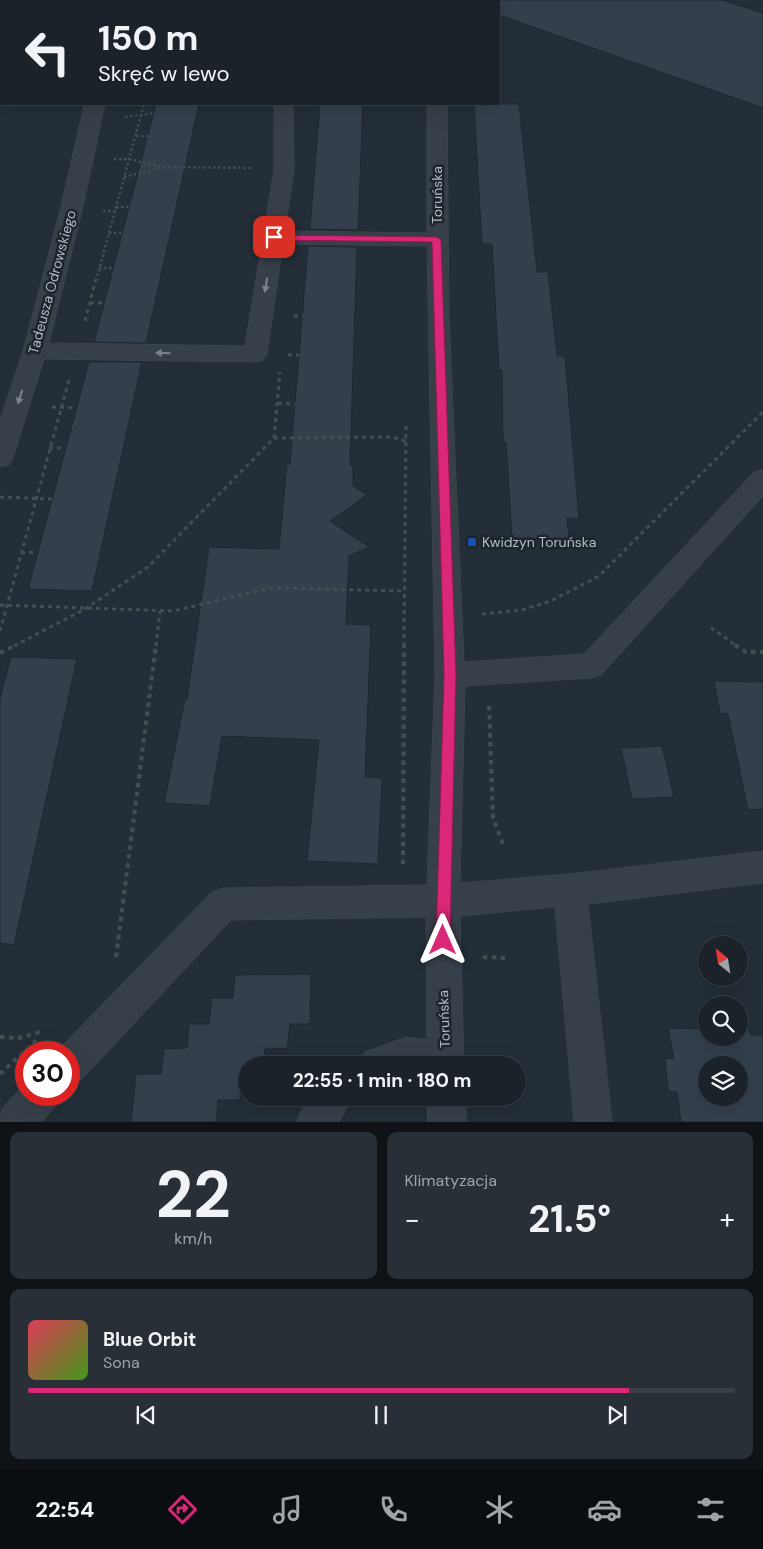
<!DOCTYPE html>
<html lang="pl">
<meta charset="utf-8">
<style>
:root{--surface:#1b222a;--page:#282f36;--text:#f1f3f6;--muted:#a0a4a8;--line:#393f47;--accent:#db2777}
body{margin:0;font-family:"DM Sans",sans-serif;background:var(--page);color:var(--text);height:100vh;display:flex;flex-direction:column;font-size:19px;white-space:nowrap}
*{box-sizing:border-box;margin:0}
p{font-size:16px;color:var(--muted)}
.icon{flex:none;width:28px;height:28px;fill:none;stroke:currentColor;stroke-width:2;stroke-linecap:round;stroke-linejoin:round}
.map{position:relative;height:1122px;overflow:hidden}
.side{display:flex;flex-direction:column;gap:10px;padding:10px;background:#0f1317;flex:1}
.side>*{flex:none}
.banner{position:absolute;left:0px;top:0px;width:500px;height:105px;box-shadow:0 5px 20px #0002,0 0 0 1px var(--line);background:#1b222a;color:var(--text);overflow:hidden}
.needle{width:32px;rotate:330deg}
.buttons{position:absolute;left:698px;top:936px;display:grid;gap:10px}
.buttons a{display:grid;place-items:center;width:50px;height:50px;border-radius:50%;background:var(--surface);box-shadow:0 5px 20px #0002,0 0 0 1px var(--line);font-size:25px}
.speed{position:absolute;left:15px;top:1041px;display:flex;gap:10px;font-size:25px;font-weight:700;text-align:center}
.speed>*{display:grid;place-content:center;width:65px;height:65px;border-radius:50%;background:var(--surface);box-shadow:0 5px 20px #0002,0 0 0 1px var(--line);line-height:1}
.speed .limit{border:8px solid #d22;background:#fff;color:#111}
.pin{position:absolute;display:grid;place-items:center;width:42px;height:42px;color:#fff;margin:-21px;border-radius:10px;box-shadow:0 2px 8px #0006}
.me{position:absolute;width:55px;margin:-28px;rotate:0deg;stroke-linejoin:round;filter:drop-shadow(0 0 4px #0008)}
.turn{display:flex;align-items:center;gap:18px;height:105px;padding:0 15px;font-size:22px}
.turn .icon{width:65px;height:65px;stroke-width:2.5}
.turn b{display:block;font-size:35px;line-height:42px}
.big{font-size:38px;font-weight:700;line-height:1.1}
.side .card{flex:1;display:flex;flex-direction:column;justify-content:center;gap:8px;min-width:0;padding:0 18px;border-radius:10px;background:var(--page)}
.side .dial{align-items:center;gap:0}
.dial b{font-size:65px;line-height:1}
.song{display:flex;align-items:center;gap:15px}
.cover{width:60px;height:60px;border-radius:8px;background:linear-gradient(135deg,hsl(350 70% 55%),hsl(100 70% 35%))}
.played{height:5px;border-radius:2px;background:linear-gradient(90deg,var(--accent) 85%,var(--line) 85%)}
.keys{display:flex;justify-content:space-around;direction:ltr}
.heat{display:flex;justify-content:space-between;align-items:center;font-size:28px;direction:ltr}
.side .tiles{flex:1;display:grid;gap:10px;grid-template-columns:1fr 1fr}
.card:last-child{grid-column:span 2}
.trip{position:absolute;left:238px;top:1056px;width:288px;height:50px;border-radius:25px;background:var(--surface);box-shadow:0 5px 20px #0002,0 0 0 1px var(--line);font-weight:700;line-height:50px;text-align:center}
.dock{display:flex;height:80px;justify-content:space-around;align-items:center;background:#0b0e11;color:var(--muted)}
.dock .icon{width:35px;height:35px}
.dock .current{color:var(--accent)}
.dock b{font-size:22px;color:var(--text)}
.map>svg:first-child{display:block}
.building{fill:#33404c;stroke:#1f272f;fill-rule:evenodd}
.lines{fill:none;stroke-linecap:round;stroke-linejoin:round}
.minor-casing{stroke:#414951;stroke-width:1}
.path-far2{stroke:#3f5151;stroke-width:2.5;stroke-dasharray:2.5 2.5;stroke-linecap:butt}
.path-far1{stroke:#3f5151;stroke-width:3;stroke-dasharray:4 4;stroke-linecap:butt}
.path{stroke:#3f5151;stroke-width:4;stroke-dasharray:4.5 4.5;stroke-linecap:butt}
.minor{fill:#374049;fill-rule:evenodd}
.oneway{fill:#7b848d}
.route{fill:#db2777;stroke:#8e194d}
.transit-dot{fill:#1a4fb4;stroke:#1d252d;stroke-width:2}
.labels{text-anchor:middle;stroke-width:5;stroke-linejoin:round;paint-order:stroke}
.street-label{font-size:14px;fill:#b3bbc4;stroke:#1d252d}
.poi-label{font-size:14px;fill:#b3bbc4;stroke:#1d252d;text-anchor:start}
</style>
<div class="map">
<svg width="763" height="1122" viewBox="0 0 763 1122">
<rect width="100%" height="100%" fill="#242e38"/>
<g class="building">
<path d="M 470,0 L 722,0 L 763,13 L 763,108 L 499,15 L 499,1 Z"/>
<path d="M 156,104 L 199,104 L 146,343 L 94,342 Z"/>
<path d="M 320,104 L 363,104 L 358,230 L 310,229 Z"/>
<path d="M 474,104 L 519,104 L 537,272 L 548,272 L 557,356 L 565,356 L 579,519 L 567,518 L 569,539 L 512,538 L 506,442 L 503,442 L 502,370 L 499,370 L 492,244 L 482,244 Z"/>
<path d="M 308,246 L 357,247 L 350,465 L 353,466 L 353,486 L 367,495 L 330,521 L 369,547 L 349,556 L 346,624 L 371,625 L 365,777 L 382,778 L 378,864 L 307,861 L 319,740 L 222,736 L 210,806 L 164,803 L 185,699 L 187,699 L 209,547 L 279,549 L 287,464 L 290,464 Z"/>
<path d="M 89,362 L 142,362 L 92,591 L 28,589 Z"/>
<path d="M 11,657 L 77,659 L 14,945 L 0,943 L 0,698 Z"/>
<path d="M 714,681 L 763,682 L 763,809 L 748,810 L 728,714 L 720,713 Z"/>
<path d="M 662,746 L 674,797 L 632,799 L 621,748 Z"/>
<path d="M 311,974 L 310,1024 L 290,1024 L 287,1048 L 265,1049 L 264,1065 L 246,1065 L 246,1075 L 241,1075 L 240,1100 L 218,1100 L 216,1122 L 131,1122 L 136,1074 L 161,1074 L 164,1049 L 187,1048 L 189,1024 L 209,1024 L 212,998 L 233,998 L 235,975 Z"/>
<path d="M 668,1028 L 706,1029 L 706,1038 L 739,1038 L 739,1029 L 749,1029 L 751,1035 L 763,1035 L 763,1122 L 681,1122 L 677,1092 L 668,1091 L 665,1058 L 674,1059 ZM 706,1065 L 739,1065 L 739,1098 L 706,1098 Z"/>
</g>
<g class="lines">
<defs>
<g id="minor">
<path d="M 427,0 L 445,0 L 445,1 L 428,1 Z"/>
<rect x="0" y="54" width="1" height="10"/>
<path d="M 85,104 L 105,104 L 82,211 L 49,343 L 245,346 L 274,169 L 274,104 L 293,104 L 294,169 L 285,231 L 427,233 L 427,104 L 447,104 L 449,317 L 464,662 L 584,654 L 754,472 L 763,469 L 763,496 L 601,675 L 591,678 L 465,686 L 460,883 L 570,874 L 763,851 L 763,883 L 588,904 L 612,1122 L 574,1122 L 555,907 L 460,916 L 464,1065 L 360,1065 L 365,1052 L 406,1037 L 427,1040 L 426,917 L 231,920 L 82,1079 L 69,1084 L 69,1052 L 56,1052 L 211,893 L 223,888 L 427,885 L 435,675 L 427,246 L 283,244 L 267,354 L 263,360 L 255,362 L 44,359 L 13,458 L 9,465 L 0,467 L 0,420 L 23,351 L 60,211 Z"/>
<path d="M 26,1083 L 26,1095 L 60,1095 L 54,1108 L 42,1122 L 0,1122 L 2,1109 Z"/>
<path d="M 310,1098 L 352,1098 L 339,1122 L 296,1122 L 302,1109 Z"/>
<rect x="428" y="1098" width="38" height="24"/>
</g>
</defs>
<use href="#minor" class="minor-casing"/>
<g class="path-far2">
<path d="M 125,117 L 154,113"/>
<path d="M 136,136 L 148,136"/>
<path d="M 114,159 L 129,159 L 162,167 L 252,168"/>
<path d="M 124,177 L 161,168"/>
<path d="M 116,207 L 130,207"/>
<path d="M 103,211 L 115,211"/>
<path d="M 109,233 L 123,233"/>
<path d="M 99,268 L 113,268"/>
<path d="M 96,281 L 144,104"/>
</g>
<g class="path-far1">
<path d="M 90,303 L 104,303"/>
<path d="M 294,316 L 303,316"/>
<path d="M 85,321 L 96,279"/>
<path d="M 288,355 L 299,355"/>
<path d="M 278,403 L 295,404"/>
<path d="M 52,407 L 76,408"/>
<path d="M 274,438 L 280,372"/>
<path d="M 49,448 L 65,448"/>
<path d="M 0,497 L 52,499"/>
<path d="M 21,553 L 37,552"/>
<path d="M 0,605 L 173,611 L 271,588 L 405,591"/>
<path d="M 482,614 L 522,610 L 551,601 L 599,576 L 763,412"/>
<path d="M 711,628 L 737,646"/>
<path d="M 0,631 L 69,380"/>
<path d="M 14,646 L 85,609 L 148,567 L 274,438 L 391,437 L 406,441"/>
<path d="M 156,646 L 160,611"/>
<path d="M 404,646 L 406,423"/>
</g>
<g class="path">
<path d="M 735,645 L 746,652 L 763,652"/>
<path d="M 0,653 L 16,645"/>
<path d="M 489,706 L 493,818 L 503,844"/>
<path d="M 403,864 L 404,645"/>
<path d="M 116,957 L 156,645"/>
<path d="M 484,959 L 485,957 L 505,958"/>
<path d="M 0,1037 L 19,1038 L 43,1031"/>
<path d="M 0,1074 L 38,1039"/>
</g>
<use href="#minor" class="minor"/>
</g>
<defs><path id="oneway-solid" d="M-6-.8H1V-3.2L6.5 0L1 3.2V.8H-6Z" transform="scale(1.25)"/></defs>
<g class="oneway">
<use href="#oneway-solid" transform="translate(266 285) rotate(99)"/>
<use href="#oneway-solid" transform="translate(163 353) rotate(-179)"/>
<use href="#oneway-solid" transform="translate(20 397) rotate(108)"/>
</g>
<path class="route" d="M 271,235 L 437,237 L 441,240 L 456,675 L 450,940 L 448,945 L 443,947 L 438,945 L 436,940 L 444,675 L 432,242 L 274,240 L 270,237 Z"/>
<rect class="transit-dot" x="467" y="537" width="10" height="10" rx="2.5"/>
<g class="labels">
<g class="street-label">
<text transform="translate(437 195) rotate(-90)" y="5">Toruńska</text>
<text transform="translate(52 282) rotate(-75)" y="5">Tadeusza Odrowskiego</text>
<text transform="translate(444 1019) rotate(-92)" y="5">Toruńska</text>
</g>
<g class="poi-label">
<text x="482" y="547">Kwidzyn Toruńska</text>
</g>
</g>
</svg>
<div class="buttons">
<a><svg class="needle" viewBox="-14 -14 28 28"><path d="M0-13l5 13h-10z" fill="#e53935"/><path d="M0 13l5-13h-10z" fill="#a0a4a8"/></svg></a>
<a><svg class="icon" aria-label="search" viewBox="0 0 24 24"><circle cx="10" cy="10" r="6"/><path d="M15 15l6 6"/></svg></a>
<a><svg class="icon" aria-label="layers" viewBox="0 0 24 24"><path d="M12 4l9 5-9 5-9-5zM3 14l9 5 9-5"/></svg></a>
</div>
<div class="speed"><div class="limit">30</div></div>
<div class="pin" style="left:274px;top:237px;background:#d93025"><svg class="icon" aria-label="arrive" viewBox="0 0 24 24"><path d="M6 21V4h12l-3 4 3 4H6"/></svg></div>
<svg class="me" style="left:443px;top:940px" viewBox="-20 -20 40 40"><path d="M0-17L14 15 0 8-14 15z" fill="#db2777" stroke="#fff" stroke-width="4"/></svg>
<div class="trip">22:55 · 1 min · 180 m</div>
<div class="banner">
<div class="turn"><svg class="icon" aria-label="left" viewBox="0 0 24 24"><path d="M17 20v-9H6M10 6l-5 5 5 5"/></svg><div><b>150 m</b>Skręć w lewo</div></div>
</div>
</div>
<section class="side">
<div class="tiles">
<div class="card dial"><b>22</b><p>km/h</p></div>
<div class="card"><p>Klimatyzacja</p>
<div class="heat"><a>−</a><b class="big">21.5°</b><a>+</a></div>
</div>
<div class="card">
<div class="song"><i class="cover"></i><div><b>Blue Orbit</b><p>Sona</p></div></div>
<div class="played"></div>
<div class="keys"><svg class="icon" aria-label="previous" viewBox="0 0 24 24"><path d="M18 5L8 12l10 7zM5 5v14"/></svg><svg class="icon" aria-label="pause" viewBox="0 0 24 24"><path d="M8 5v14M16 5v14"/></svg><svg class="icon" aria-label="next" viewBox="0 0 24 24"><path d="M6 5l10 7-10 7zM19 5v14"/></svg></div>
</div>
</div>
</section>
<nav class="dock">
<b>22:54</b>
<svg class="icon current" aria-label="directions" viewBox="0 0 24 24"><path d="M12 3l9 9-9 9-9-9zM9 14v-3h6M13 9l2 2-2 2"/></svg>
<svg class="icon" aria-label="music" viewBox="0 0 24 24"><path d="M9 18V5l10-2v13"/><circle cx="6" cy="18" r="3"/><circle cx="16" cy="16" r="3"/></svg>
<svg class="icon" aria-label="phone" viewBox="0 0 24 24"><path d="M5 4h4l2 5-3 2q2 4 5 5l2-3 5 2v4C11 20 4 13 5 4z"/></svg>
<svg class="icon" aria-label="climate" viewBox="0 0 24 24"><path d="M12 3v18M4 7l16 10M4 17L20 7"/></svg>
<svg class="icon" aria-label="car" viewBox="0 0 24 24"><path d="M5 17H2v-5l4-1 3-4h7l3 4 3 1v5h-3M9 17h6M6 11h13"/><circle cx="7" cy="17" r="2"/><circle cx="17" cy="17" r="2"/></svg>
<svg class="icon" aria-label="filters" viewBox="0 0 24 24"><path d="M4 7h16M4 17h16"/><circle cx="9" cy="7" r="2"/><circle cx="15" cy="17" r="2"/></svg>
</nav>
